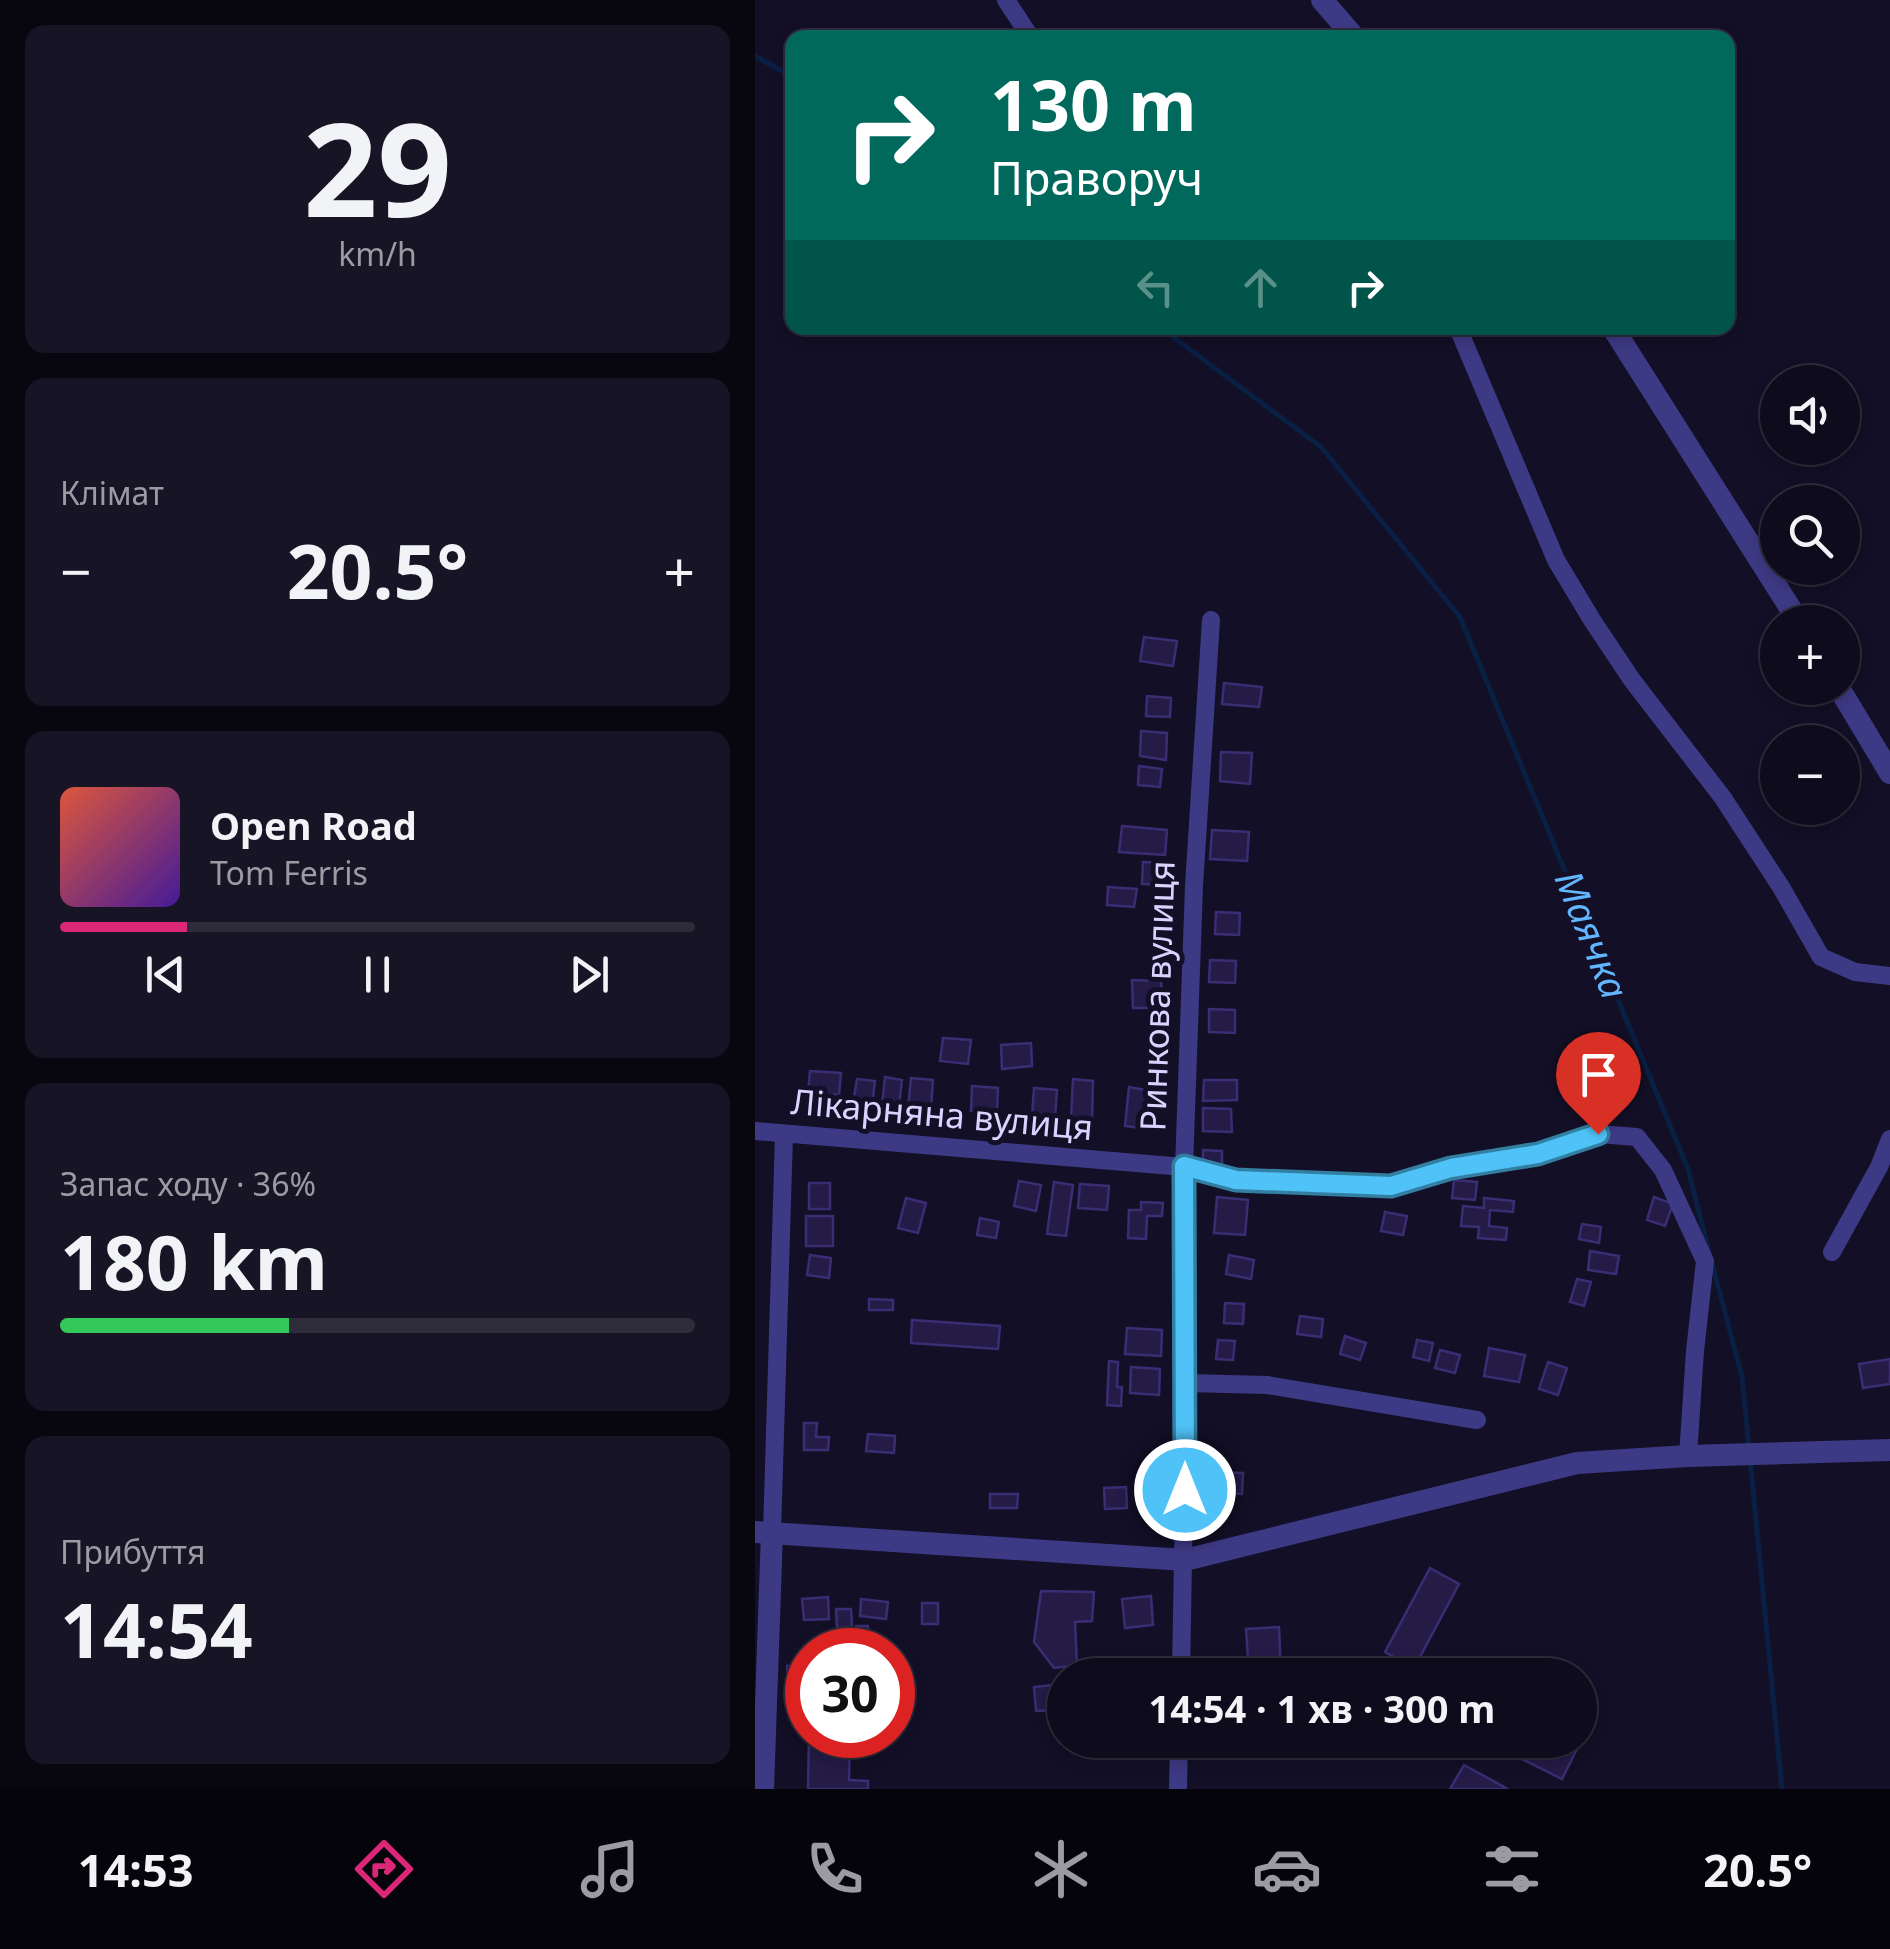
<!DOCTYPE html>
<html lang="uk">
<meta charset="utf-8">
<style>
:root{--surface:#0e0b1c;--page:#171425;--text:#f1f3f6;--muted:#9b9ba3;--line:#2e2b3b;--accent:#db2777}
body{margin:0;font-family:"Noto Sans",sans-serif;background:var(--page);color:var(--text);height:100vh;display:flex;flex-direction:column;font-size:38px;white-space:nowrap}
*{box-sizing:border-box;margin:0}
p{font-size:32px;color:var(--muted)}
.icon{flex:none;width:55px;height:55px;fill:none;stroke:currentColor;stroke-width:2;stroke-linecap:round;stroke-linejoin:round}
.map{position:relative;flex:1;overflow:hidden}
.side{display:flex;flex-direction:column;gap:25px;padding:25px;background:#08060f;width:755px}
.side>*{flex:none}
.guide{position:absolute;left:30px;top:30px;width:950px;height:305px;border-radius:20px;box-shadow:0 5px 15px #0003,0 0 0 2px var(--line);background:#00695c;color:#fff;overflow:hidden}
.tools{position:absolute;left:1005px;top:365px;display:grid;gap:20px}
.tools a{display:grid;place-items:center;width:100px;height:100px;border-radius:50%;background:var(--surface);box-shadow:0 5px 15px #0003,0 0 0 2px var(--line);font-size:50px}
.speed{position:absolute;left:30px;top:1628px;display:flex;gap:20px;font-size:50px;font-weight:700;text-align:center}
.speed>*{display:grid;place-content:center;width:130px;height:130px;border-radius:50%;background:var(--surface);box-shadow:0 5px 15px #0003,0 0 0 2px var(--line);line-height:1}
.speed .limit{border:15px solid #d22;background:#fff;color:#111}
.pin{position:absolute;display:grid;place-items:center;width:85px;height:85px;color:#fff;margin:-102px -42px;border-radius:50% 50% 50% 0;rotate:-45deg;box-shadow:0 0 10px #0007}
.pin .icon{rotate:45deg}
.me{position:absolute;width:110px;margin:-55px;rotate:0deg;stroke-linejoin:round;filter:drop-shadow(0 0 8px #0008)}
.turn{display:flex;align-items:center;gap:35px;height:210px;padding:0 40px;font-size:45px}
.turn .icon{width:130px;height:130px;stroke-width:2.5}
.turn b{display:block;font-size:70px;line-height:85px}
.lanes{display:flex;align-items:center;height:95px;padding:0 40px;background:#0003;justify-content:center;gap:50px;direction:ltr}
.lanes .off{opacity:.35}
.big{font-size:75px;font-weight:700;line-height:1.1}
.side .card{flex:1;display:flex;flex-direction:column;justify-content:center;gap:15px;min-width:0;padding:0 35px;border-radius:20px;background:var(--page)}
.side .dial{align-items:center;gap:0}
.dial b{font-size:130px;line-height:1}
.song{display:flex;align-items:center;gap:30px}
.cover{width:120px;height:120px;border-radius:15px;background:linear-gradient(135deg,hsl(10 70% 55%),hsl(260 70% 35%))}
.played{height:10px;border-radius:5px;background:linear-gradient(90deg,var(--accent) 20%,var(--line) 20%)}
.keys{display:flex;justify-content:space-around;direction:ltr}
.heat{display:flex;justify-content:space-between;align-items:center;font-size:55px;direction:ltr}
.charge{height:15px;border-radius:8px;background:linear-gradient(90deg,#34c759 36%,var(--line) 0)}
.trip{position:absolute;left:292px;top:1658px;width:550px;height:100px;border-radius:50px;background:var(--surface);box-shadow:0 5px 15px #0003,0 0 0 2px var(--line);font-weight:700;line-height:100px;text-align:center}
.tab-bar{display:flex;height:160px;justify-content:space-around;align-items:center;background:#06040b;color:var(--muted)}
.tab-bar .icon{width:70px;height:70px}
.tab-bar .on{color:var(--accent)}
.tab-bar b{font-size:45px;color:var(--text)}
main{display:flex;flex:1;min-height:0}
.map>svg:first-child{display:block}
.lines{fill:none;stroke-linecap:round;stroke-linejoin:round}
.stream{stroke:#0a1f44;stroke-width:5}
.building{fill:#241b47;stroke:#3b2d73;stroke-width:2.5}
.minor{stroke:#3d3a85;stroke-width:18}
.tertiary{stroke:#3d3a85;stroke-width:22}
.route-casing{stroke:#337fa1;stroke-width:25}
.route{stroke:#4fc3f7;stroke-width:18}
.labels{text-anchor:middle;stroke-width:10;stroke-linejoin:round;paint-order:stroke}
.street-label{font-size:35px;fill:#d9d4ff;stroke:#130f26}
.water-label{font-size:38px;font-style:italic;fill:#62b6ff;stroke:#130f26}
</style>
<main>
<section class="side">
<div class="card dial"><b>29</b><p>km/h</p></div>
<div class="card"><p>Клімат</p>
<div class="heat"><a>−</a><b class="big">20.5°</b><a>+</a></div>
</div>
<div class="card">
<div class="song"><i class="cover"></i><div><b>Open Road</b><p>Tom Ferris</p></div></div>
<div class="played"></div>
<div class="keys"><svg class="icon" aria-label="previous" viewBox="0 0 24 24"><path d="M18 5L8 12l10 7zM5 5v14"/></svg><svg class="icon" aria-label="pause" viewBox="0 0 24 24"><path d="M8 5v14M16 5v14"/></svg><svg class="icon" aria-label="next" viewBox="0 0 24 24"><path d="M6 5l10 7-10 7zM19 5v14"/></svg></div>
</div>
<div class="card"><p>Запас ходу · 36%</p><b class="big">180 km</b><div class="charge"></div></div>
<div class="card"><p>Прибуття</p><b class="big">14:54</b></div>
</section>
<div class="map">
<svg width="1135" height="1789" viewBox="0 0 1135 1789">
<rect width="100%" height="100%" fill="#130f26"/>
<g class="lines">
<g class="stream">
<path d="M 0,56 L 38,77"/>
<path d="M 406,328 L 566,447 L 705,617 L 933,1169 L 954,1252"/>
<path d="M 957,1263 L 987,1377 L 994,1448"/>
<path d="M 995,1458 L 1027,1789"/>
</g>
</g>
<g class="building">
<path d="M 389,637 L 422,641 L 418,666 L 385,661 Z"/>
<path d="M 469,683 L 507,687 L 504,707 L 467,704 Z"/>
<path d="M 392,696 L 416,698 L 415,717 L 391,716 Z"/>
<path d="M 386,731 L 412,733 L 411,760 L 385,756 Z"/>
<path d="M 466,752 L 497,753 L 495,784 L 465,781 Z"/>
<path d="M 384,766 L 407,769 L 405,787 L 383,785 Z"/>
<path d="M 367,826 L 412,830 L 410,855 L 364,852 Z"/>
<path d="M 457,830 L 494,832 L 492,861 L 455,859 Z"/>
<path d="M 388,862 L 415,863 L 414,885 L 387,884 Z"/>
<path d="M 353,887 L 382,889 L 379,907 L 352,905 Z"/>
<path d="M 461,912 L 485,913 L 484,935 L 460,934 Z"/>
<path d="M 455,960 L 481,961 L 480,983 L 454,982 Z"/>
<path d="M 377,980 L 406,981 L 408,1008 L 378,1008 Z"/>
<path d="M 454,1009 L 480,1010 L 480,1033 L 454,1032 Z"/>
<path d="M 188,1038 L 216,1040 L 213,1064 L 185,1061 Z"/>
<path d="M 276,1043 L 277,1066 L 247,1069 L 246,1045 Z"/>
<path d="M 55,1071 L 86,1073 L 84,1095 L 53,1092 Z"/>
<path d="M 130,1077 L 147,1080 L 144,1107 L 127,1104 Z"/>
<path d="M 156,1078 L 178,1080 L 176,1109 L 153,1108 Z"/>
<path d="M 102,1079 L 120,1081 L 117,1106 L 98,1103 Z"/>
<path d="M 318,1079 L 338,1081 L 337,1120 L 316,1118 Z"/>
<path d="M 449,1080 L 482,1080 L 482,1100 L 448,1101 Z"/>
<path d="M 217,1086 L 243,1088 L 242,1112 L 216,1111 Z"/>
<path d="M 374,1087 L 396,1091 L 393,1129 L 370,1126 Z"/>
<path d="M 279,1088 L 302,1090 L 300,1118 L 277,1117 Z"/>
<path d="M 448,1108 L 476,1109 L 477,1132 L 448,1131 Z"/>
<path d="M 448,1150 L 467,1151 L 467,1168 L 448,1168 Z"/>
<path d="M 699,1180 L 722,1182 L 720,1200 L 697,1198 Z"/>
<path d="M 264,1181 L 286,1185 L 281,1211 L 259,1206 Z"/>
<path d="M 299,1182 L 318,1185 L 311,1236 L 292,1234 Z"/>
<rect x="54" y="1183" width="21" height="26"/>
<path d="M 325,1184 L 354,1186 L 352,1210 L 323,1208 Z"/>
<path d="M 462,1197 L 493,1200 L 490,1235 L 459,1233 Z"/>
<path d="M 899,1197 L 918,1204 L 910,1226 L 892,1220 Z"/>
<path d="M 151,1198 L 171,1203 L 163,1233 L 143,1228 Z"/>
<path d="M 729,1198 L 759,1201 L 758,1212 L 735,1210 L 734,1226 L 752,1228 L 751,1240 L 723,1238 L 724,1227 L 706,1226 L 708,1206 L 729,1208 Z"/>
<path d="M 386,1202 L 408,1203 L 407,1216 L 392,1216 L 391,1239 L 373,1238 L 374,1210 L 386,1210 Z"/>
<path d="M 630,1212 L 652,1216 L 648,1235 L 626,1231 Z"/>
<rect x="51" y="1216" width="27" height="30"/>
<path d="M 225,1218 L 244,1222 L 241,1238 L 222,1235 Z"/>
<path d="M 827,1224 L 846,1227 L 844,1243 L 824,1239 Z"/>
<path d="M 835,1251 L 864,1256 L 861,1274 L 833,1270 Z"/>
<path d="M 55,1255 L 76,1258 L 74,1278 L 52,1275 Z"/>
<path d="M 474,1255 L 499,1260 L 496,1279 L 471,1274 Z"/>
<path d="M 822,1279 L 836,1282 L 829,1306 L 815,1302 Z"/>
<path d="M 114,1299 L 138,1300 L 138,1310 L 114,1310 Z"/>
<path d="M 470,1303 L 489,1304 L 488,1324 L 469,1323 Z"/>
<path d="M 545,1316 L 568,1319 L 566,1337 L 542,1334 Z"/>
<path d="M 157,1320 L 245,1326 L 243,1349 L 156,1343 Z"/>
<path d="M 372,1328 L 407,1330 L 406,1356 L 370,1354 Z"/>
<path d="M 590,1336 L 611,1343 L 605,1360 L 585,1354 Z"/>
<path d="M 463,1340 L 480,1341 L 478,1360 L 461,1359 Z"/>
<path d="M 662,1340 L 678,1343 L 674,1361 L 658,1357 Z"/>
<path d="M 734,1348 L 770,1355 L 764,1382 L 729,1376 Z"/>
<path d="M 685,1350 L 705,1355 L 700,1373 L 680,1368 Z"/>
<path d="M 1135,1359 L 1135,1384 L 1108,1388 L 1104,1364 Z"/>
<path d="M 354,1361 L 363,1362 L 362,1387 L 367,1387 L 366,1406 L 352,1405 Z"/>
<path d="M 793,1362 L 812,1368 L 803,1395 L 784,1389 Z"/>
<path d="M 376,1367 L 405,1369 L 404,1395 L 375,1393 Z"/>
<path d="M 49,1423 L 62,1423 L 61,1437 L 74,1437 L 73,1450 L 49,1450 Z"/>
<path d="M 113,1434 L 140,1436 L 139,1453 L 111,1451 Z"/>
<path d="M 460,1472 L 488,1473 L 487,1494 L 460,1492 Z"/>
<path d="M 371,1487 L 372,1508 L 350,1509 L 349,1488 Z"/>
<path d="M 235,1494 L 263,1494 L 262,1508 L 235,1508 Z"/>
<path d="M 675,1568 L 704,1584 L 659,1668 L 630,1652 Z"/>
<path d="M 286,1591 L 339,1592 L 337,1621 L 320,1622 L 322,1665 L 299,1668 L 279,1642 Z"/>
<path d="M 396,1596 L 398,1625 L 370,1628 L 367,1599 Z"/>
<path d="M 73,1597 L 74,1619 L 49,1620 L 47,1599 Z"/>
<path d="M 106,1599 L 133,1602 L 131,1619 L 105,1616 Z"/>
<rect x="167" y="1603" width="16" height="21"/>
<path d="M 81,1609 L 96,1609 L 97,1627 L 82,1628 Z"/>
<path d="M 101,1626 L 113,1626 L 114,1650 L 102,1650 Z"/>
<path d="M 524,1627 L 526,1675 L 494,1675 L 491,1629 Z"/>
<path d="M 680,1657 L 715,1675 L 671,1675 Z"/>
<path d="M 52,1665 L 52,1688 L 33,1689 L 32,1666 Z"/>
<path d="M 298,1685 L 300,1710 L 281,1711 L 279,1687 Z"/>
<path d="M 825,1731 L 830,1733 L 807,1779 L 729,1740 L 825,1740 Z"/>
<path d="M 54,1735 L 110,1735 L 110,1745 L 95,1744 L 94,1780 L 113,1781 L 113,1789 L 53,1789 Z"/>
<path d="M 709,1765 L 753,1789 L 695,1789 Z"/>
</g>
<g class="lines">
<g class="minor">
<path d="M 251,0 L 276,38"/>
<path d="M 703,328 L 801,560 L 837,620 L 877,680 L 968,798 L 1026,887 L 1066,957 L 1100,972 L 1135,976"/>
<path d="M 0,1131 L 429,1167 L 481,1180 L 637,1186 L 696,1168 L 783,1154 L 843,1134 L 882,1137 L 908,1170 L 950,1261 L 940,1351 L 933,1456"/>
<path d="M 1077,1252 L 1124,1167 L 1135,1139"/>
<path d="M 431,1383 L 512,1385 L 722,1420"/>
<path d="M 17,1533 L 29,1135"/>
<path d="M 426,1675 L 431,1383 L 429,1167 L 439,886 L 456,620"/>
<path d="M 423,1789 L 424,1740"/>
</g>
<g class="tertiary">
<path d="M 567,0 L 600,38"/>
<path d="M 858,328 L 1044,622"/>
<path d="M 1084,688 L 1135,773"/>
<path d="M 0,1532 L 430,1560 L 822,1463 L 933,1456 L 1135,1450"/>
<path d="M 8,1789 L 17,1533"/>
</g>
</g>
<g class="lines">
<defs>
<path id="route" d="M 430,1490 L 429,1166 L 481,1180 L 636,1186 L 696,1168 L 783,1154 L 843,1134"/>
</defs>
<use href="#route" class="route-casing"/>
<use href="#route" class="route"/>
</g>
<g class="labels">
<g class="street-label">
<text transform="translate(403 996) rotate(-88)" y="12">Ринкова вулиця</text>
<text transform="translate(187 1115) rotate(5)" y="12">Лікарняна вулиця</text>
</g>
<g class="water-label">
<text transform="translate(836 935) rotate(68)" y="13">Маячка</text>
</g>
</g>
</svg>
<div class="tools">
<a><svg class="icon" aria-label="sound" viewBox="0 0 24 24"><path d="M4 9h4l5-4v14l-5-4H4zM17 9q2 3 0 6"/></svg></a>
<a><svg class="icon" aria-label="search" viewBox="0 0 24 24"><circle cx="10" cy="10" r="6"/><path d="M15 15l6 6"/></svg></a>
<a>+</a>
<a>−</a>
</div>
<div class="speed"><div class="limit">30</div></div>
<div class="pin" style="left:843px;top:1134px;background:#d93025"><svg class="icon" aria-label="arrive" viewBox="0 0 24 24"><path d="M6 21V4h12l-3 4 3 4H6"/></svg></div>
<svg class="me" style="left:430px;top:1490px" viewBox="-20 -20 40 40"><circle r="17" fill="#4fc3f7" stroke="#fff" stroke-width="3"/><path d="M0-11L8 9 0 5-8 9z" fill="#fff"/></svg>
<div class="trip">14:54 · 1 хв · 300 m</div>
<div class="guide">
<div class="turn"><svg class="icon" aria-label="right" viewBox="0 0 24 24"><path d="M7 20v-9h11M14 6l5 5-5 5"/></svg><div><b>130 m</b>Праворуч</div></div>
<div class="lanes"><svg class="icon off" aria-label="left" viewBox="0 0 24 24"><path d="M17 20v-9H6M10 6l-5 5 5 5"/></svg><svg class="icon off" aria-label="ahead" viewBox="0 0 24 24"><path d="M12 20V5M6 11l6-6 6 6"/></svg><svg class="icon" aria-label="right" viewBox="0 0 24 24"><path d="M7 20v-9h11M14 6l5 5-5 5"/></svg></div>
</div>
</div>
</main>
<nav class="tab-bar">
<b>14:53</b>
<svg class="icon on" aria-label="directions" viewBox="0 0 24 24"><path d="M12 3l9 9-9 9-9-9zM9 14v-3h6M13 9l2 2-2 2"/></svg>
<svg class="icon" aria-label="music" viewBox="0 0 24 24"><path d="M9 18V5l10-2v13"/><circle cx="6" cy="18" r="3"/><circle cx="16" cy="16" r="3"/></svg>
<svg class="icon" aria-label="phone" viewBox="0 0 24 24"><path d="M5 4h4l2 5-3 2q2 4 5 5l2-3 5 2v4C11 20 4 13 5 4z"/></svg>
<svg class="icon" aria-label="climate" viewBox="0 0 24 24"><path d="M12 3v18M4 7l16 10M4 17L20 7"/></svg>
<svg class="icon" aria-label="car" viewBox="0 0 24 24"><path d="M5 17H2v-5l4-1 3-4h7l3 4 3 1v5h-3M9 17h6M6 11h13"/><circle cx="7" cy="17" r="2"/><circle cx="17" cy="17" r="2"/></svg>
<svg class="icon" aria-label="filters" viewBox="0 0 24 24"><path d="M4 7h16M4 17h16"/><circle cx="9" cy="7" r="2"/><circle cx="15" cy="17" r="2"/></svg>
<b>20.5°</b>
</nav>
